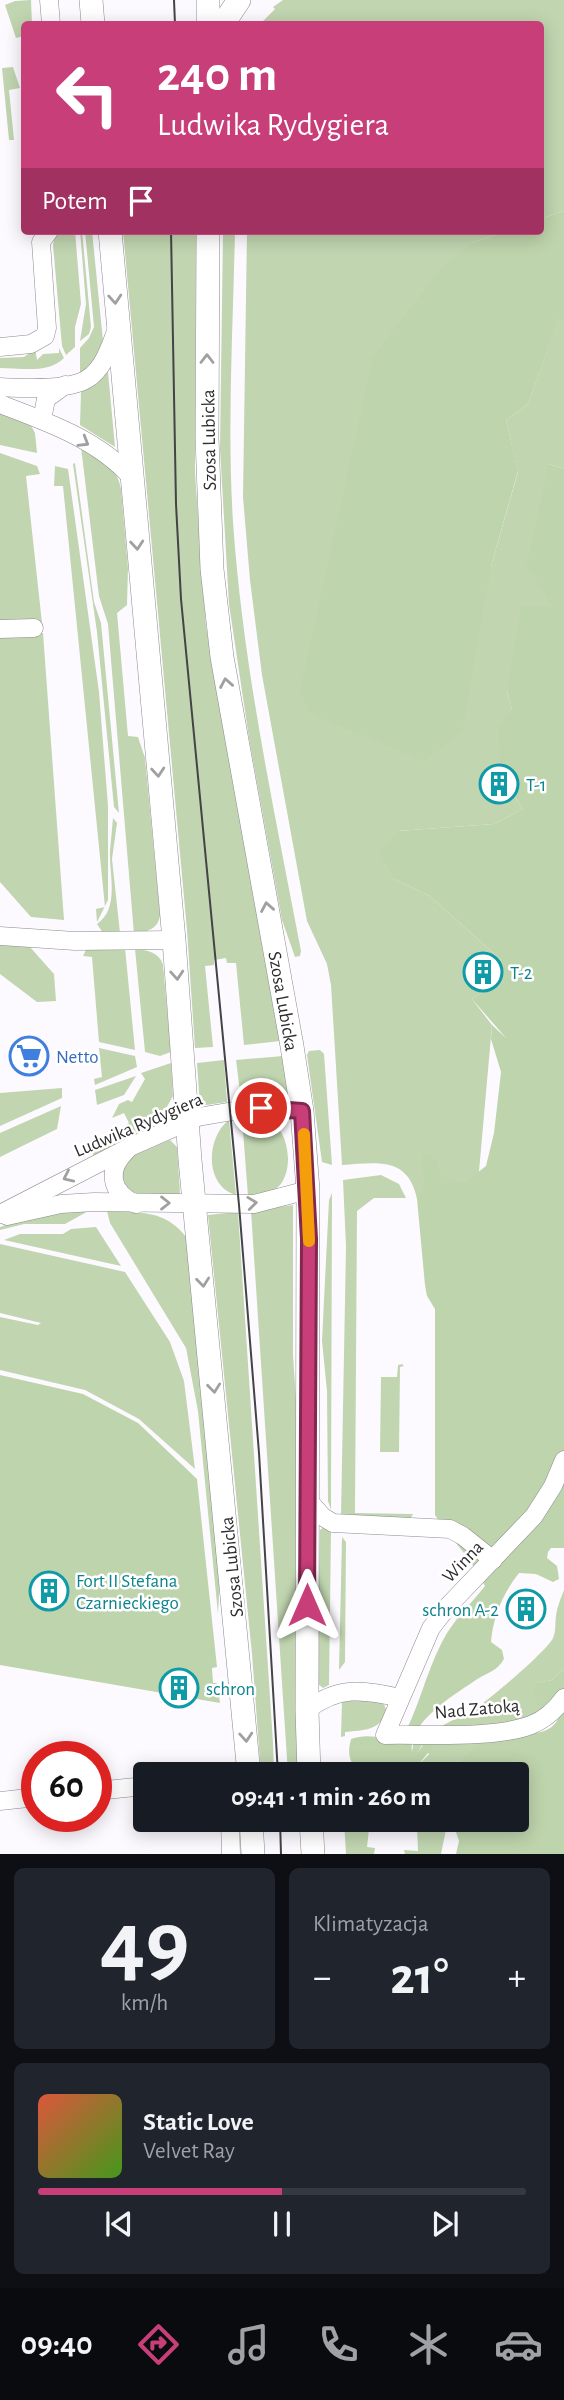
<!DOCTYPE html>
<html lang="pl">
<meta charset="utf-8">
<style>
:root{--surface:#171b24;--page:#20242c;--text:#f1f3f6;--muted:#9ea1a6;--line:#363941;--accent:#c83e79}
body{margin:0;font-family:"Alegreya Sans",sans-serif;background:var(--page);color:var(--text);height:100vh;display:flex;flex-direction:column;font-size:26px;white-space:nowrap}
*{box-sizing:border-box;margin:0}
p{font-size:23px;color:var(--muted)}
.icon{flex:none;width:38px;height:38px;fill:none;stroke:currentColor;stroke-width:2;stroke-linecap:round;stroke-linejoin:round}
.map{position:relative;height:1854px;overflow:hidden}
.panel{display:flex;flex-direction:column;gap:14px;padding:14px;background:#0d0f14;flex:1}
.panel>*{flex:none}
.guide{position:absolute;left:21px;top:21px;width:523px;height:214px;border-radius:7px;box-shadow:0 4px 18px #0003;background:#c83e79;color:#fff;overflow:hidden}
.speed{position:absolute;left:21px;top:1741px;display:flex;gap:14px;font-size:35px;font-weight:700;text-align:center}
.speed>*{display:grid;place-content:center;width:91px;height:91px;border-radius:50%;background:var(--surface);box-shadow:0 4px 18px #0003;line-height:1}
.speed .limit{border:10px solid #d22;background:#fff;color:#111}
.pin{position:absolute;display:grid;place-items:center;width:60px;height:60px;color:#fff;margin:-30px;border:4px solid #fff;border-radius:50%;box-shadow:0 2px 7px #0007}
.me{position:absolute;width:77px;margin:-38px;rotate:0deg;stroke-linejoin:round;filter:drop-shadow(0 0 5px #0008)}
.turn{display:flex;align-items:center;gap:24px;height:147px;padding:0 21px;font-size:32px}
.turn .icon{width:91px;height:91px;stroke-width:2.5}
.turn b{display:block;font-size:49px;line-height:60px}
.then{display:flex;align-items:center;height:66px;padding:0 21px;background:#0003;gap:14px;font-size:26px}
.big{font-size:52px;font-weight:600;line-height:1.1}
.panel .card{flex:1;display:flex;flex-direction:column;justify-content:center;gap:10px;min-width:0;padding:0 24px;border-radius:10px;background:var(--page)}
.panel .dial{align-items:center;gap:0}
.dial b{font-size:91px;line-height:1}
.song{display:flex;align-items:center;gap:21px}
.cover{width:84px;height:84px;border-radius:10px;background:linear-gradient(135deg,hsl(10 70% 55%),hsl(100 70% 35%))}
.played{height:7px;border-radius:4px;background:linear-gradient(90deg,var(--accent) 50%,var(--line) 50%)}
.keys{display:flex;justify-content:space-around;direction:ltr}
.heat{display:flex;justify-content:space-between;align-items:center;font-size:38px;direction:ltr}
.panel .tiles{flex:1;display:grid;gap:14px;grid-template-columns:1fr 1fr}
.card:last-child{grid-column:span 2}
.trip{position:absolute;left:133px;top:1762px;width:396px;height:70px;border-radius:7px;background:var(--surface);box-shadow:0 4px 18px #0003;font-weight:600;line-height:70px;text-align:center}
.menu{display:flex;height:112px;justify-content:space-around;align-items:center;background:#090b0e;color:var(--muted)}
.menu .icon{width:49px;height:49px}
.menu .current{color:var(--accent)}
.menu b{font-size:32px;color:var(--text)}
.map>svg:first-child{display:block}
.green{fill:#c0d5b0}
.forest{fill:#bed4ac}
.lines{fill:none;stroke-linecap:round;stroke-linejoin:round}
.minor-casing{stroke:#8d8a8e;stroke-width:19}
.major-casing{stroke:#8d8a8e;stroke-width:24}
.minor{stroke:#fff;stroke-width:18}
.major{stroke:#fff;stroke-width:23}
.tram{stroke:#444345;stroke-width:2}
.oneway{stroke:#a0a0a1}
.route-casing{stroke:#82284f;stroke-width:18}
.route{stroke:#c83e79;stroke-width:12}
.slow{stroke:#f59e0b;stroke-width:12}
.labels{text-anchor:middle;stroke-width:5;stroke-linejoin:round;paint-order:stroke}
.street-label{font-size:19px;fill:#2d2c2e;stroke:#fff}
.culture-label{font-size:19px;fill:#0d838f;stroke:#fff;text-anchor:start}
.shop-label{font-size:19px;fill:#366cbe;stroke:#fff;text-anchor:start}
</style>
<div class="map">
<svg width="564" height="1854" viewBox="0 0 564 1854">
<rect width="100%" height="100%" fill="#fdfaff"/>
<g class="green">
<path d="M 31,0 L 32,24 L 24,24 L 24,36 L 16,38 L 5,5 L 15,1 Z"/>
<path d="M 283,0 L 564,0 L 564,211 L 541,219 L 541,24 L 260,24 L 275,9 L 273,7 Z"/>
<path d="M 13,67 L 20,88 L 9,90 L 14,140 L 9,140 L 2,68 Z"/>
<path d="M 56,231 L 75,231 L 81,304 L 75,327 L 75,347 L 66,355 L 62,346 L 53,245 Z"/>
<path d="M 80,231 L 82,231 L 91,327 L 89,334 L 80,341 L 86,304 Z"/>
<path d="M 85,231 L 92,231 L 103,341 L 95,363 L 80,374 L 80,348 L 89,338 L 94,327 Z"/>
<path d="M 123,231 L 196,231 L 195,473 L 206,626 L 280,1041 L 244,1045 L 236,963 L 227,963 L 226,958 L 214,960 L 214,965 L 205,966 L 213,1047 L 195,1048 L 187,930 Z"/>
<path d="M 223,231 L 235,231 C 233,328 227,426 233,522 C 243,667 274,809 301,951 L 300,956 L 295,957 L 282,920 L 249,738 L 229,604 L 220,449 Z"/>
<path d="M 247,231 L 507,231 L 472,243 L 491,566 L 518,472 L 506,420 L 528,404 L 559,318 L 564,319 L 564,469 L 549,464 L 553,607 L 507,690 L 512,710 L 500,773 L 523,809 L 494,824 L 397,831 L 394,879 L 430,896 L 501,960 L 501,981 L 472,999 L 492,1025 L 477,1194 L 454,1200 L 417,1199 C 408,1156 377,1163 342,1165 L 331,985 L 327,964 L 307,921 L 262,675 L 250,580 L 243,497 Z"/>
<path d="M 59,348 L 64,358 C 49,374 20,368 0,368 L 0,358 L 24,357 L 35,349 L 37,360 L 43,354 L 59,353 Z"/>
<path d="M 108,372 L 115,447 L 80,425 L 81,392 L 100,381 Z"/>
<path d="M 0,410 L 28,420 L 35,433 L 37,453 L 0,445 Z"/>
<path d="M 81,447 C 100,458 117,466 121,489 L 128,568 L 127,605 L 117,613 L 128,736 L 138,737 L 145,758 L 160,915 C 158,930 147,931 134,934 L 108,624 L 99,596 Z"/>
<path d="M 0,453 L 37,466 L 40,474 L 26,476 L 42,623 L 0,623 Z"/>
<path d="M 75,463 L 94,602 L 101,623 L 119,813 L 114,807 L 97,632 L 73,464 Z"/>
<path d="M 55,466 L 68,469 L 99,692 L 108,806 L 108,900 L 97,922 L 96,909 L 105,907 L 63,486 L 54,486 Z"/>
<path d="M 0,633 L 43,633 L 64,920 L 31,917 L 0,882 Z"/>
<path d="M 113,818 L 117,823 L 112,859 L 120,933 L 103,933 L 97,924 C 120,908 109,875 110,851 C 111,840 112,829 113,818 Z"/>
<path d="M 0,944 L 29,946 L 54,974 L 56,1001 L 37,1002 L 0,974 Z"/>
<path d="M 87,948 L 125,948 L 135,1050 L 99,1042 L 92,957 L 83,956 Z"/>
<path d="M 135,949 C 147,950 159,952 163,965 L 171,1052 L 160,1056 L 145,1052 Z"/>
<path d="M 99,1048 L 135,1056 L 137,1067 L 95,1085 L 94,1079 L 102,1077 Z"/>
<path d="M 320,1050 L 324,1054 L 332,1165 L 322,1162 L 307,1055 L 309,1051 Z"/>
<path d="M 283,1056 L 291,1101 L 241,1100 L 236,1060 Z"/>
<path d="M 224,1060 L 227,1102 L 200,1106 L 197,1063 Z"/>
<path d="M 171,1063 L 173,1096 L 159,1121 L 94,1157 L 92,1152 L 122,1137 L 118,1129 L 129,1123 L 124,1113 L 112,1118 L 119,1104 L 128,1100 L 132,1102 L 145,1079 L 141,1073 Z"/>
<path d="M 136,1076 L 124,1095 L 97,1105 L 95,1090 Z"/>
<path d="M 62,1088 L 62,1098 L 0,1126 L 0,1093 Z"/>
<path d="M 61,1106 L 57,1129 L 0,1157 L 0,1133 Z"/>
<path d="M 242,1118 C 272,1115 287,1129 288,1159 C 288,1167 286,1178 280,1185 C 272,1194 259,1194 248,1196 Z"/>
<path d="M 229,1120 L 236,1195 C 204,1186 206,1137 229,1120 Z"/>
<path d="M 170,1140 L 177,1147 L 180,1193 L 178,1196 L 133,1196 L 121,1185 L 124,1160 Z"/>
<path d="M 381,1175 L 399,1184 L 406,1198 L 374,1198 L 357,1211 L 355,1513 L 413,1514 L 410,1519 L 341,1516 L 346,1246 L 343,1180 Z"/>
<path d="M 332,1193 L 331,1510 L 328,1501 L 327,1391 L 322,1341 L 329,1200 Z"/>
<path d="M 293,1205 L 293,1355 L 298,1431 L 296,1710 L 298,1774 L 288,1774 L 251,1211 Z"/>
<path d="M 92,1209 L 65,1224 L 24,1224 L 0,1230 L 0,1227 L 44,1213 Z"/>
<path d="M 107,1211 C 140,1213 165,1209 187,1238 L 220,1577 L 218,1614 L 198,1411 L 186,1348 L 110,1223 Z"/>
<path d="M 238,1212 L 273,1743 L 274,1774 L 261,1774 L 252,1654 L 208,1215 Z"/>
<path d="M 96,1227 L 121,1266 L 4,1240 L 20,1234 L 63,1234 L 71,1229 Z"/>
<path d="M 0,1244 L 125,1272 L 170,1342 L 184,1381 L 195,1469 L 139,1419 L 85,1390 L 0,1370 L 0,1317 L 38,1325 L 41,1323 L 0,1313 Z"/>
<path d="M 402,1364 L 404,1366 L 400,1367 L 399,1452 L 380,1452 L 381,1377 L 397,1377 L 398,1365 Z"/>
<path d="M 325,1526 L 331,1529 L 329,1685 L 323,1688 L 317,1683 L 320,1530 Z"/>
<path d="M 342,1537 L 346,1542 L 345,1662 L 339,1670 Z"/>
<path d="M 564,1590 L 564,1669 L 552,1680 L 537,1683 L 547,1708 C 517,1731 475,1727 438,1729 C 444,1723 466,1715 476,1708 C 490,1699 548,1650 553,1638 C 556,1632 555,1623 556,1616 C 557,1607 561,1598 564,1590 Z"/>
<path d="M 377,1699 L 384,1704 L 387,1713 C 377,1731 365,1730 345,1732 L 345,1736 L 341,1737 L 342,1700 Z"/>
<path d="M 414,1738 L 491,1738 L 449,1768 L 445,1774 L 417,1774 L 415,1769 L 429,1754 L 422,1745 L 418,1752 L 412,1752 Z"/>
<path d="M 344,1820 L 448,1820 L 441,1854 L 405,1854 L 404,1850 L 418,1851 L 417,1826 L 373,1822 L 369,1829 L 367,1847 L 375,1848 L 374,1854 L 346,1854 Z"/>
</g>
<g class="forest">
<path d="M 564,211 L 564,319 L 559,319 L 528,404 L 506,420 L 518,471 L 491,566 L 462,731 L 424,761 L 310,713 L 300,692 L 373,357 L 441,269 L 472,243 L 507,231 L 541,231 L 541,219 Z"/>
<path d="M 549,464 L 564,469 L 564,1548 L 551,1548 L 548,1552 L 547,1558 L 557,1566 L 559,1579 L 553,1582 L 536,1574 L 519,1573 C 503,1593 493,1617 491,1642 L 502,1650 L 504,1659 C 497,1671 489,1672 479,1678 C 457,1693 407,1722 412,1752 L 418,1752 L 426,1741 L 431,1741 L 432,1748 L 415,1769 L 417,1774 C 388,1774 339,1783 351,1739 C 368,1733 383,1738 400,1743 C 418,1711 425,1675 442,1642 C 453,1620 470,1605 485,1586 C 472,1558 451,1540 435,1515 L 435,1309 L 427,1296 L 425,1285 L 417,1199 L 424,1185 L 422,1156 L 428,1153 L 435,1160 L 442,1176 L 463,1184 L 486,1166 L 494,1133 L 501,1072 L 491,1039 L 492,1025 L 506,1038 L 472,999 L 501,981 L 501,960 L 430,896 L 394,879 L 380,853 L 397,831 L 494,824 L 523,809 L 500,773 L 499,727 L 512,710 L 507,690 L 521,607 L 553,607 L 527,565 Z"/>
<path d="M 0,1375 L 83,1394 L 138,1423 L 197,1479 L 217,1667 L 212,1668 L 213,1683 L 217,1683 L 220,1703 L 0,1665 Z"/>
<path d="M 564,1669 L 564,1854 L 456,1854 L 459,1841 L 452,1820 L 516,1820 L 516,1774 L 445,1774 L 449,1768 C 462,1759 476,1746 490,1739 C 509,1730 552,1742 559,1716 L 538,1704 L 534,1693 L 536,1683 L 552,1680 Z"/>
</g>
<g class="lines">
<defs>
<g id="minor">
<path d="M 49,0 L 51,24"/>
<path d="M 0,347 L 31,344 L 45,336 L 47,328 L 41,242 L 49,231"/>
<path d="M 0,387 C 21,388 68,391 87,379 C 104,369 110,346 117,329"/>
<path d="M 0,404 C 45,421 99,440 131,477"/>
<path d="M 42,420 L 46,399 L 65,385"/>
<path d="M 0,629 L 34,628"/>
<path d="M 0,936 L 75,941 L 174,940"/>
<path d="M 127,1150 C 107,1169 109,1192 136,1204"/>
<path d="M 0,1214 L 130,1147 L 198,1117 L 251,1108 L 302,1111"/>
<path d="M 7,1216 L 61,1204 L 94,1202 L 254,1204 L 308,1190"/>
<path d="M 564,1460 L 553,1486 L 534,1516 L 449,1605 L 431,1628 L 385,1735 C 425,1734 494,1739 531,1725 C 544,1720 556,1709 564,1698"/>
<path d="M 308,1500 L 323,1517 L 333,1523 L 450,1529 L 463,1536 L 493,1560"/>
<path d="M 307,1710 C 338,1686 363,1689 400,1698"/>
<path d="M 96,1791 L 145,1786"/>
<path d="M 0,1801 L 37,1797"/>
<path d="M 230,1820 L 231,1854"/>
</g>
<g id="major">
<path d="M 91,0 L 93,24"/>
<path d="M 208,0 L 208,24"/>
<path d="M 223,24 L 239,0"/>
<path d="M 110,231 L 174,940 L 190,1160 L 249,1774"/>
<path d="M 208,231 L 207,438 L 212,569 L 222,657 L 292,1046 L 302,1111 L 308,1190 L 307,1710 L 309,1774"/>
<path d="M 251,1820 L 253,1854"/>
<path d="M 311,1820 L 313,1854"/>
</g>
</defs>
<use href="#minor" class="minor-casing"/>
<use href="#major" class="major-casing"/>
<use href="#minor" class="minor"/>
<use href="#major" class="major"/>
<g class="tram">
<path d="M 174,0 L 175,24"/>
<path d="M 171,231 L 176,504 L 181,599 L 239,1205 L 259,1453 L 278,1774"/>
<path d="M 280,1820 L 281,1854"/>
</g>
</g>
<defs><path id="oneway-chevron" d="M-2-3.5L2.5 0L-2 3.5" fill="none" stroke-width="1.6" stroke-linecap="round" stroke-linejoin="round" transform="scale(1.75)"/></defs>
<g class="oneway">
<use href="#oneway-chevron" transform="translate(115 299) rotate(86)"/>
<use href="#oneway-chevron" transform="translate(207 359) rotate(-90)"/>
<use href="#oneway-chevron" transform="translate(84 442) rotate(31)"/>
<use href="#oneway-chevron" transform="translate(137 545) rotate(85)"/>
<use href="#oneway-chevron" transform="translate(226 683) rotate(-100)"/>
<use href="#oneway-chevron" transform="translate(158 772) rotate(85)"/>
<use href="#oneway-chevron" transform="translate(267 907) rotate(-100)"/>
<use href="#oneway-chevron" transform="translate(177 975) rotate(86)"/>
<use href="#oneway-chevron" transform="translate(68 1177) rotate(155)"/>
<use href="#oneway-chevron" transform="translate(165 1203)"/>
<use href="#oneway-chevron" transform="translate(252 1203) rotate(-7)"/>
<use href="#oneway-chevron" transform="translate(203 1282) rotate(84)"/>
<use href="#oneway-chevron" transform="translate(214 1388) rotate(84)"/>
<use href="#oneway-chevron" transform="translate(246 1737) rotate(86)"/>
</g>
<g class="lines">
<defs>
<path id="route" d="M 261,1108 L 302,1111 L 309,1239 L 307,1605"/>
</defs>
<use href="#route" class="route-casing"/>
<use href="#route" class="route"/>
<path class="slow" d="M 304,1134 L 309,1241"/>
</g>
<defs>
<symbol id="building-ring" viewBox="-11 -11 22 22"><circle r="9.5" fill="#fff" stroke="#0f9aa8" stroke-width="1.5"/><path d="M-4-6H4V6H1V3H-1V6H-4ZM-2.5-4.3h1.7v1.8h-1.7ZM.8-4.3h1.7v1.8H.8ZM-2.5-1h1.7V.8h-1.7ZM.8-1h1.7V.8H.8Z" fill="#0f9aa8"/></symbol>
<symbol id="supermarket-ring" viewBox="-11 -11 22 22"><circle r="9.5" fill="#fff" stroke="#3f7fe0" stroke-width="1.5"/><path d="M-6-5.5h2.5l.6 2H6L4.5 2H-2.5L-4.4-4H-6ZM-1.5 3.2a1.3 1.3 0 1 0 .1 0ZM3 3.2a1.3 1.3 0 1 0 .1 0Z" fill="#3f7fe0"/></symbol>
</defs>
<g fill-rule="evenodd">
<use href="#building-ring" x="477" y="762" width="44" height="44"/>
<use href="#building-ring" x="461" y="950" width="44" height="44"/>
<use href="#supermarket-ring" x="7" y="1034" width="44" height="44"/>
<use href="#building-ring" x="27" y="1569" width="44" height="44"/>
<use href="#building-ring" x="504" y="1587" width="44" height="44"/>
<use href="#building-ring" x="157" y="1666" width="44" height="44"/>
</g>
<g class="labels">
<g class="street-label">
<text transform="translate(208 440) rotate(-91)" y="7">Szosa Lubicka</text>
<text transform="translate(284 1001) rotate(80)" y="7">Szosa Lubicka</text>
<text transform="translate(138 1124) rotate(-23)" y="7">Ludwika Rydygiera</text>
<text transform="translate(462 1561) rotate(-46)" y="7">Winna</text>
<text transform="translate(231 1567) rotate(-96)" y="7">Szosa Lubicka</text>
<text transform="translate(477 1708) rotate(-5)" y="7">Nad Zatoką</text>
</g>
<g class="culture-label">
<text x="526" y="791">T-1</text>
<text x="510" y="979">T-2</text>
<text x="76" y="1587">Fort II Stefana<tspan x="76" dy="22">Czarnieckiego</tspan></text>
<text x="499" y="1616" text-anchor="end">schron A-2</text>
<text x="206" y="1695">schron</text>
</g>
<g class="shop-label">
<text x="56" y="1063">Netto</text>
</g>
</g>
</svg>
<div class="speed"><div class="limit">60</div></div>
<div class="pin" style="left:261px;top:1108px;background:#d93025"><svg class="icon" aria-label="arrive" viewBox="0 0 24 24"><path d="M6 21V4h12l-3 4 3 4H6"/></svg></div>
<svg class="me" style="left:307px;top:1605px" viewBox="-20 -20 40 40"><path d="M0-17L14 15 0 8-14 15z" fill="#c83e79" stroke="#fff" stroke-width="4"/></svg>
<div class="trip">09:41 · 1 min · 260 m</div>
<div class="guide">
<div class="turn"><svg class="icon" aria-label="left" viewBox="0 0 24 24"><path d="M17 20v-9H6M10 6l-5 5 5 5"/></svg><div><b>240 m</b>Ludwika Rydygiera</div></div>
<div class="then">Potem<svg class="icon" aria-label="arrive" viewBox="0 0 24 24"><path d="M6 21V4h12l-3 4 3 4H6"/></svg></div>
</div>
</div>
<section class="panel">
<div class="tiles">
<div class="card dial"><b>49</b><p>km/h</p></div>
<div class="card"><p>Klimatyzacja</p>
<div class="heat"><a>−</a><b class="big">21°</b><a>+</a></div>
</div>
<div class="card">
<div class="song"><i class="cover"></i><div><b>Static Love</b><p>Velvet Ray</p></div></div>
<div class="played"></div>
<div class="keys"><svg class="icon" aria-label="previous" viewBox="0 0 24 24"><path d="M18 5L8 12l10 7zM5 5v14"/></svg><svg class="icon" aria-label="pause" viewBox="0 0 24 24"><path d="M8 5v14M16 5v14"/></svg><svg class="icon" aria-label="next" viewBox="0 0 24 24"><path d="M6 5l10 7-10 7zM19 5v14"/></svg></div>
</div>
</div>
</section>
<nav class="menu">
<b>09:40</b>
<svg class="icon current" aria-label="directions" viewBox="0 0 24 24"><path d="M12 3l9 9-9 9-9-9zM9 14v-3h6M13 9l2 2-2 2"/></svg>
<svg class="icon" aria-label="music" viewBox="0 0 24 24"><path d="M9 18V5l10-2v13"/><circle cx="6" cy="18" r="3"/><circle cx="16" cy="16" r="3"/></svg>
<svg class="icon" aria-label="phone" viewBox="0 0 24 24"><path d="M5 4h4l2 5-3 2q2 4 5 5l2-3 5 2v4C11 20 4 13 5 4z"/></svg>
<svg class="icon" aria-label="climate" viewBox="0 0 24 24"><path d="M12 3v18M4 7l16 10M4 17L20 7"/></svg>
<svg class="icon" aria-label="car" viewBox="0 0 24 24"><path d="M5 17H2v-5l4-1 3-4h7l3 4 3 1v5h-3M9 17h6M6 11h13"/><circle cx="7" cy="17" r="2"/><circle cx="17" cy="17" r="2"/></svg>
</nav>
